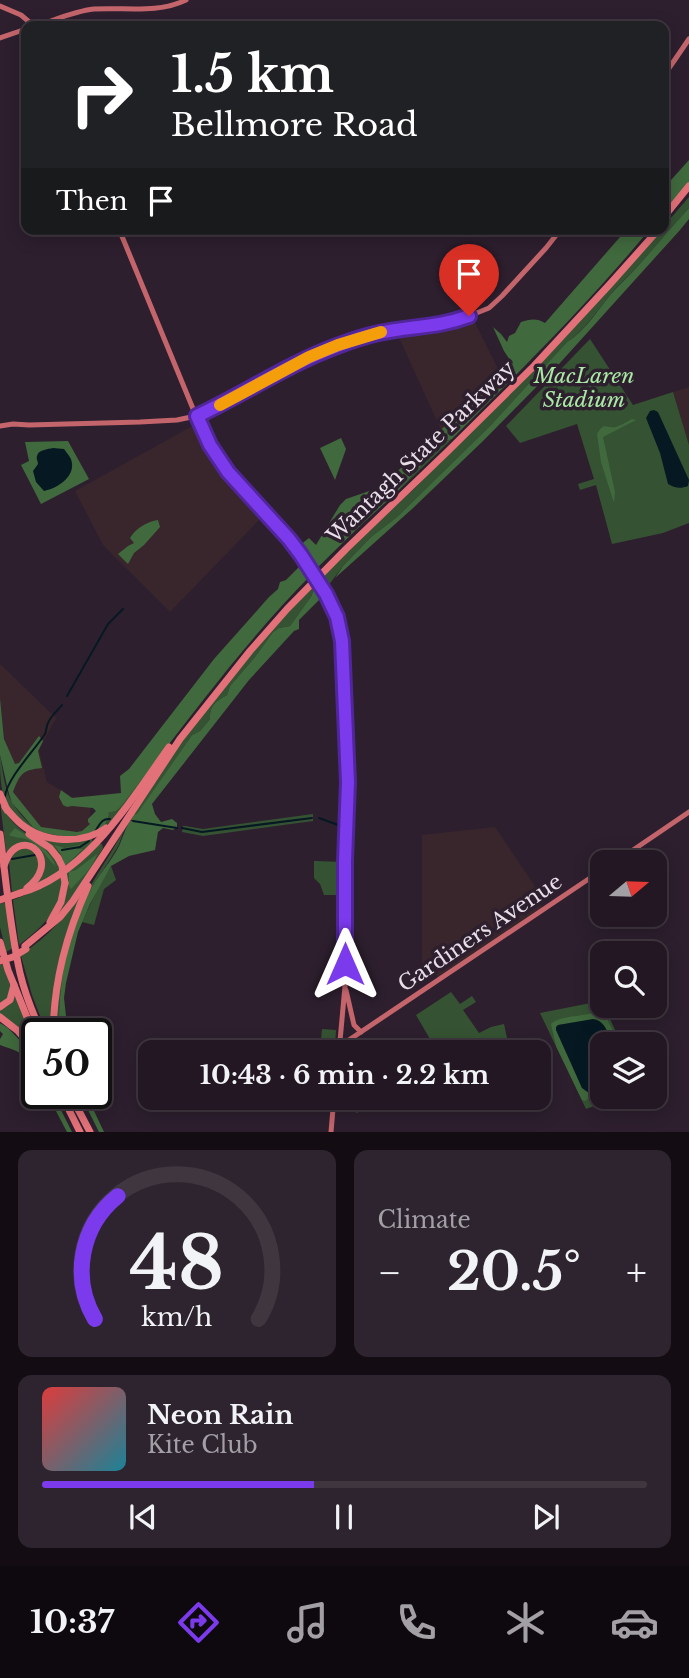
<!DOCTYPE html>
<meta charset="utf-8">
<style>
:root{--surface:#221722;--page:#2e242f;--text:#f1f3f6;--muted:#a29fa5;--line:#3f3640;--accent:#7c3aed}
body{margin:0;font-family:"Libre Baskerville",serif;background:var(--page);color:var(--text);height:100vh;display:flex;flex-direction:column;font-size:26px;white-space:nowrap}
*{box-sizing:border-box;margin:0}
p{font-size:23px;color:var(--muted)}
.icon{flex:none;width:38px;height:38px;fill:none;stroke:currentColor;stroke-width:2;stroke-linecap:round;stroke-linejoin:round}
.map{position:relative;height:1132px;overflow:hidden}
.details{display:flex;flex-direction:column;gap:18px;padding:18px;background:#130d13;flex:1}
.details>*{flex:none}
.banner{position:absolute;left:21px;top:21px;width:648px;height:214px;border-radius:14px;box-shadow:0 4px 18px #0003,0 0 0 2px var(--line);background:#202124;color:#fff;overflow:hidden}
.needle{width:46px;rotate:71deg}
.fabs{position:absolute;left:590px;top:850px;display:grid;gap:14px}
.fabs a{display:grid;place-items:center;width:77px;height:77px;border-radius:14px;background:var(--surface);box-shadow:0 4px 18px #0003,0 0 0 2px var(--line);font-size:35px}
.speed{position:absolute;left:21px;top:1018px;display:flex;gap:14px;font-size:35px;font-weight:700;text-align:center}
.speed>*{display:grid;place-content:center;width:91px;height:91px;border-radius:50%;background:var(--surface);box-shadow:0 4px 18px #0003,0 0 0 2px var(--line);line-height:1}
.speed .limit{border:4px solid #111;border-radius:10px;background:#fff;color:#111}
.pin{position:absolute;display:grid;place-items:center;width:60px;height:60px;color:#fff;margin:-72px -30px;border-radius:50% 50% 50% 0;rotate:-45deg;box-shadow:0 0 7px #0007}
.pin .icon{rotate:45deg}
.me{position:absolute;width:77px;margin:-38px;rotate:0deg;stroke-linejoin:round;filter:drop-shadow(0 0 5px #0008)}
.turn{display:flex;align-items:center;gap:24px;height:147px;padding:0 35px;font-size:32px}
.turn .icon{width:91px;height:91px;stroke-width:2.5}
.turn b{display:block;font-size:49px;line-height:60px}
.then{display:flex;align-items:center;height:66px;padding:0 35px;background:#0003;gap:14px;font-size:26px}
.big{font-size:52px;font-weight:800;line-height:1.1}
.details .card{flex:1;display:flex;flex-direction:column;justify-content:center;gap:10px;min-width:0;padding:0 24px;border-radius:14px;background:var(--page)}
.details .dial{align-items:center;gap:0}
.dial svg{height:182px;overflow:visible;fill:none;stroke:var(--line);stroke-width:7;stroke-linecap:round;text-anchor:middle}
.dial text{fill:var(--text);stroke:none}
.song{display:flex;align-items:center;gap:21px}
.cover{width:84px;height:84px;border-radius:10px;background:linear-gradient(135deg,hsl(0 70% 55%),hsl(190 70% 35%))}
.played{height:7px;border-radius:4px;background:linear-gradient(90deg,var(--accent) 45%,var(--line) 45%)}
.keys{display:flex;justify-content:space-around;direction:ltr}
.heat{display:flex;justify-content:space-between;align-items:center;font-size:38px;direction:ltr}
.details .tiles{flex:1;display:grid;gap:18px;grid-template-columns:1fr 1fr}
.card:last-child{grid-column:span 2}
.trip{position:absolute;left:138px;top:1040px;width:413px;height:70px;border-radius:14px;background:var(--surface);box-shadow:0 4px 18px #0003,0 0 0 2px var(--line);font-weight:800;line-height:70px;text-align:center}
.dock{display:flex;height:112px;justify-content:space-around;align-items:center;background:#0e090e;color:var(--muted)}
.dock .icon{width:49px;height:49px}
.dock .current{color:var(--accent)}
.dock b{font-size:32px;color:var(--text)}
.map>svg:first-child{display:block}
.education{fill:#39262c}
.green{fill:#355333}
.forest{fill:#40693d}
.water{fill:#061923}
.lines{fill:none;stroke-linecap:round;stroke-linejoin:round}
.stream{stroke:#061923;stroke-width:2}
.major{stroke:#c4656c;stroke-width:5}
.highway{stroke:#e37179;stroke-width:7}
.major-bridge{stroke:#c4656c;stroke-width:5}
.highway-bridge{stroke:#e37179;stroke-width:7}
.route-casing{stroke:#51269a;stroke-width:18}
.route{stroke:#7c3aed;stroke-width:12}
.slow{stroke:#f59e0b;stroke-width:12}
.labels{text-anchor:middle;stroke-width:7;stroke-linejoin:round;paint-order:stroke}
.park-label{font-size:21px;font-style:italic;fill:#a9e9a4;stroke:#2d1f2e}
.street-label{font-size:21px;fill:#e8dfe9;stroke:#2d1f2e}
</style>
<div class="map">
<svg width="689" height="1132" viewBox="0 0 689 1132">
<rect width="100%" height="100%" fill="#2d1f2e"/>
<g class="education">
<path d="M 473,319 L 499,371 L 473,399 L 441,430 L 397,333 L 448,328 Z"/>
<path d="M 689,387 L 689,445 L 673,392 Z"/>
<path d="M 196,424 L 208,448 L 229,479 L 263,516 L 170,612 L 103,545 L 75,491 Z"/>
<path d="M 0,664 L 56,718 L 39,750 L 47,782 L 72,797 L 91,796 L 89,833 L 39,828 L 10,793 L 0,698 Z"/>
<path d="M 495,827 L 539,892 L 535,895 L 544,909 L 439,979 L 430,966 L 425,969 L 422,964 L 422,835 Z"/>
</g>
<g class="green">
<path d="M 689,197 L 689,208 C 671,227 655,247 638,266 C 629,276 619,284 611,294 C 597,311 585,330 567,342 L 490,426 L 397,517 L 371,537 L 343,566 L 328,586 L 325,585 L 320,577 L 415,488 L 661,229 L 663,229 L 663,227 Z"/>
<path d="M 590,339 L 633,405 L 673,392 L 689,445 L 689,523 L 663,533 L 612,544 L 596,485 L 580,490 L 578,484 L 594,479 L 577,424 L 520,443 L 506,426 Z"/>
<path d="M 452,439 L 397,492 L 443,442 Z"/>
<path d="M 316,583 L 317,586 L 313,589 L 312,595 L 290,626 L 279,628 L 273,632 L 255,657 L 230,686 L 227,695 C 216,701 209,706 210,719 L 200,731 L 192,735 L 137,815 L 134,815 C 130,821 126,827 123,833 C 121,838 120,843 117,848 C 109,862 99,875 91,889 C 67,934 58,983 59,1034 L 56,1034 C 55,994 63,951 77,914 C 86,890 100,871 113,849 C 155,775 205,705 261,641 C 278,621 295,598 316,583 Z"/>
<path d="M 167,746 L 116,816 C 110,822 103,829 95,833 C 70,847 23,832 8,808 C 0,792 0,773 0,755 C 3,770 4,789 12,802 C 17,811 29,825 38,830 C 58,841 87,838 105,825 L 109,815 L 107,813 L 116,811 Z"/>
<path d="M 0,802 L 11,820 L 19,828 L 46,849 L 56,859 L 60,871 L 26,890 L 44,868 L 30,845 L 7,853 L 6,851 Z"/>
<path d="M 313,814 L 313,821 L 203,836 L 182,832 L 183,826 L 185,826 L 203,829 Z"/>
<path d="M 39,836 L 92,838 L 93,843 L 64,868 L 50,845 Z"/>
<path d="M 99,844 L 102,844 L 103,848 L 80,887 L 58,914 L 66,871 Z"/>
<path d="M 26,847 L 35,851 L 41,866 C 33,879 27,890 12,892 L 9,862 L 14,851 Z"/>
<path d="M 314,861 L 345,862 L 344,895 L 324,895 L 320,884 L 314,878 Z"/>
<path d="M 111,866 L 116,880 L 104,889 L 94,925 L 82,922 L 99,886 Z"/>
<path d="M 61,876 C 66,907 41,928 19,945 L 13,900 L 43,888 Z"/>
<path d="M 83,890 L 63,943 L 52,1034 L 47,1034 L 32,995 L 21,956 L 23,955 L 23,953 C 49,936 66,916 83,890 Z"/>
<path d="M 6,902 L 13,948 L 6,952 L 0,927 L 0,904 Z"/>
<path d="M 3,964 L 12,991 L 10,998 L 0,1005 L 0,965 Z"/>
<path d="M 451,992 L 460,1004 L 472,996 L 476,1002 L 463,1010 L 479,1033 L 491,1027 L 504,1024 L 507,1038 L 487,1045 L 477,1052 L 455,1052 L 447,1038 L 434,1046 L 416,1015 Z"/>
<path d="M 15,996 L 37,1049 L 0,1015 L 0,1008 L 8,1006 Z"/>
<path d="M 601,1001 L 602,1006 L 604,1006 L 622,1045 L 602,1045 L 602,1097 L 618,1097 L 586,1109 L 540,1013 Z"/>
<path d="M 322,1029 L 336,1030 L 335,1046 L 325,1052 L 321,1040 Z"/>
<path d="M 357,1097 L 374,1097 L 379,1105 L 356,1113 Z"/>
</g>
<g class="forest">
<path d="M 689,160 L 689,183 L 663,214 L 663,189 Z"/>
<path d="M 689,208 L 689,219 L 680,230 L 559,364 L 482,442 L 412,509 L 335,578 L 343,566 L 371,537 L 397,517 L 490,426 L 567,342 C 586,330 597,311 611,294 C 620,284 629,276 638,266 C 655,247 671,227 689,208 Z"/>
<path d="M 627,229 L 650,229 C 589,303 520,371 452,439 L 443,442 L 397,492 L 359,527 L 315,570 C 309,561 307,554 300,545 L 309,538 L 316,545 L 340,505 L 346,499 L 381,487 L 473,399 L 510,360 L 504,351 L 493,327 L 501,334 L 507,342 L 509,336 L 515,333 L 521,322 C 530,319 537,318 545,323 Z"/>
<path d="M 632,419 L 636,420 L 603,437 L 615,492 L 614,503 L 601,462 L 597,434 C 605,421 605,429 616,427 C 621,425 627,422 632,419 Z"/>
<path d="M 341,438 L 346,449 L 335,480 L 320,448 Z"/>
<path d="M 68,441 L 89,479 L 41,504 L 21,465 L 29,461 L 25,442 Z"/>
<path d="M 158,520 L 160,527 L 144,545 L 134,553 L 128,564 L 118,554 L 128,546 L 134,543 L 130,538 C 135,529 148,521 158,520 Z"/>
<path d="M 303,563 L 311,575 C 241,646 183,727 122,805 L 116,811 L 108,813 L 109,815 L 105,825 L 87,835 L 65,837 L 41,832 L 33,827 L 12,803 L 9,794 L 0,755 L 0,698 L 4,739 L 15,764 L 19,763 L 39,736 L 43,741 L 38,751 L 42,768 C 22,770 20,774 13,792 L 41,827 L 77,832 L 82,831 L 90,824 L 88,822 L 88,819 L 96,811 L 93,808 L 72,806 L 67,807 L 63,805 L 59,797 L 61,790 L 72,798 L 121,793 L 120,776 L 129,769 L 214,659 L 269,597 L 278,589 L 280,582 L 286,580 Z"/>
<path d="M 317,586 L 323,596 L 299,620 L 299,629 L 294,631 L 249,680 L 152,804 L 155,814 L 161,822 L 172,819 L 177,823 L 177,827 L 173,830 L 163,828 L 158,832 L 155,850 L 129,856 L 111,866 L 90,904 L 78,932 L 66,983 L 64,998 L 68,1034 L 59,1034 C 58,983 67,932 92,887 C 100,873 112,860 119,846 C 123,837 125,829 130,821 L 135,821 L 131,820 L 134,815 L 137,814 L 192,735 L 200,731 L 210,719 C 209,706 216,701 227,695 L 230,686 L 255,657 L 273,632 L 279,628 L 290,626 L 312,595 L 313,589 Z"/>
<path d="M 15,828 C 30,838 50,849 56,867 C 46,857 40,844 26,839 C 20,837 15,838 9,835 Z"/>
<path d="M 54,845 L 65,848 L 80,845 L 77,849 L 83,849 L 64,867 L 61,854 Z"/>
<path d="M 97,854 C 93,868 81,878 71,889 L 69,886 L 69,872 L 76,870 Z"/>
<path d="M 596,1012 L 604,1013 L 620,1045 L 608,1045 C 610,1033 605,1026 597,1019 L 558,1025 L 556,1027 L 556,1030 L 582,1088 L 589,1093 L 602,1090 L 602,1093 L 592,1096 L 585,1101 L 582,1100 L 556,1046 L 551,1024 C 561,1015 583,1017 596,1012 Z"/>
<path d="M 0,1023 L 8,1028 L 35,1056 L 37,1075 C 25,1053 23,1053 0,1045 L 0,1039 L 3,1034 L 0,1031 Z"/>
<path d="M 47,1094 L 53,1094 L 72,1132 L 67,1132 Z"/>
<path d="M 80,1094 L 86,1094 L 104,1132 L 99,1132 Z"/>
</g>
<g class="water">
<path d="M 654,410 L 658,412 L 689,480 L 688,486 C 681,489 674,488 668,484 L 660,453 L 646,418 L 650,411 Z"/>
<path d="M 53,448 L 64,449 C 66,452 69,455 71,459 C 77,476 58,488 44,491 L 36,482 L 33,471 L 38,464 C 38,461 36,459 37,456 C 38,450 48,449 53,448 Z"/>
<path d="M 593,1019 C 605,1021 610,1033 608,1045 L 602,1045 L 602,1090 L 589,1093 L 582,1088 L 556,1030 L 556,1027 L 558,1025 Z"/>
</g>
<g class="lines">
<g class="stream">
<path d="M 67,696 L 108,624 L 123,609"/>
<path d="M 5,796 C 8,777 34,751 45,734 C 47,730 46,726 48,723 C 50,717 58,710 62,705"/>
<path d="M 319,818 L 341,826"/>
<path d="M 133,821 L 177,828"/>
<path d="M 182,828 L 202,832 L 312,818"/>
<path d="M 96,830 C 100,824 102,818 110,819"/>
<path d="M 62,850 L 80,847 L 89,841"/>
<path d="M 12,859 L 35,855"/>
</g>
<g class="major">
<path d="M 0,6 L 21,15 L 34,26"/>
<path d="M 37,26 C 55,20 74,11 94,9 C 125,7 157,14 186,0"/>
<path d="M 0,38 L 26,29"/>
<path d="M 663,77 L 689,39"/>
<path d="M 119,229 L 196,416 C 205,436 215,456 229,473 C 254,506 287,532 310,568"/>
<path d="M 0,426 L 13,424 L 29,425 L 140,422 L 177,420 L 196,416 L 299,362 L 338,345 L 382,332 L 436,326 L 450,323 L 469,316 L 489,308 L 502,296 L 546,248 L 561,229"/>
<path d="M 320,584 L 335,612 L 341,633 L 347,753 L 348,807 L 345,861 L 345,986 L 339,1052"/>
<path d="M 614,863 L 689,812"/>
<path d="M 346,990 L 354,1025 L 361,1032"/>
<path d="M 340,1046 L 602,870"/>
<path d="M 331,1132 L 334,1097"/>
</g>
<g class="highway">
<path d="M 663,218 L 689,186"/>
<path d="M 0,794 L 7,810"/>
<path d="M 5,807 C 10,813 15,819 21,824 C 44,843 82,845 106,828"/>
<path d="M 0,834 C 6,880 10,928 20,973 C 25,994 33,1014 42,1034"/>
<path d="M 29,834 L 50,848 L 58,858"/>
<path d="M 4,866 C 6,860 8,855 12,851 C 31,832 59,864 27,888"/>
<path d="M 20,893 C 87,874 131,800 169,747"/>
<path d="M 50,922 L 61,902 L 65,883"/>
<path d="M 0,942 L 8,970 L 37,1042"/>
<path d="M 25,946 L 60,917 L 73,901 L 180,739 L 250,651 L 287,609 L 346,549 L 447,452 L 534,366 L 610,284 L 659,229"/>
<path d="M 0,1007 L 10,1000 L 14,985"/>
<path d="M 0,1017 L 18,1031 L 37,1054"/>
<path d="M 53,1034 C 54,981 66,935 88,886"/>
<path d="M 61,1094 L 80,1132"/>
<path d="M 70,1094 L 90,1132"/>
</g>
<path class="major-bridge" d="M 310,568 L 320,584"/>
<g class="highway-bridge">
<path d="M 58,858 L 62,866 L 65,883"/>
<path d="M 0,900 L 20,893"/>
<path d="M 0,961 L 13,957 L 26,949"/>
</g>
</g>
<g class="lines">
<defs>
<path id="route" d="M 345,964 L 345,861 L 348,782 L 342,641 L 337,617 L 326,594 L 301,555 L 289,539 L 228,472 L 210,445 L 197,416 C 244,394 288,364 337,346 C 350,341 365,336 379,333 C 410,326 437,328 469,316"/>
</defs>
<use href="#route" class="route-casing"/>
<use href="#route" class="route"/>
<path class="slow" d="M 220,405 L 309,357 L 338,345 L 381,332"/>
</g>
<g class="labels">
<g class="park-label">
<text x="584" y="383">MacLaren<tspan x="584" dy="24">Stadium</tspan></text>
</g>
<g class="street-label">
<text transform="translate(421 452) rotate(-44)" y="7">Wantagh State Parkway</text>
<text transform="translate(480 933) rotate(-34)" y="7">Gardiners Avenue</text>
</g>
</g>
</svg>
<div class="fabs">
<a><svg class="needle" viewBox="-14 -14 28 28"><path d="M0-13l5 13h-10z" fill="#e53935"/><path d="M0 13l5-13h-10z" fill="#a29fa5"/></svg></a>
<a><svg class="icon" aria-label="search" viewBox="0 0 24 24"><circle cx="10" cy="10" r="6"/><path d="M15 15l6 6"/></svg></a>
<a><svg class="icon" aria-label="layers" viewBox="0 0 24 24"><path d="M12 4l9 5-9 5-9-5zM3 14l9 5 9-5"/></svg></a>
</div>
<div class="speed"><div class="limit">50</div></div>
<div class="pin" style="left:469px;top:316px;background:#d93025"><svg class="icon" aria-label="arrive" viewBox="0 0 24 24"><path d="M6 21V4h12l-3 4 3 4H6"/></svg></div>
<svg class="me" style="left:345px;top:964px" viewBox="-20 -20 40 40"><path d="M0-17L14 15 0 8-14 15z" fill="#7c3aed" stroke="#fff" stroke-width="4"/></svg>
<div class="trip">10:43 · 6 min · 2.2 km</div>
<div class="banner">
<div class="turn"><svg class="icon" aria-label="right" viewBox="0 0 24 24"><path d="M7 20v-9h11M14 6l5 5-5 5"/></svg><div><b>1.5 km</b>Bellmore Road</div></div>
<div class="then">Then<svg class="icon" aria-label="arrive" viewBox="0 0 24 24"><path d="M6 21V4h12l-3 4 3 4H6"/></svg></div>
</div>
</div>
<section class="details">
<div class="tiles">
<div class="card dial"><svg viewBox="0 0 100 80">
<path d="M14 69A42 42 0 1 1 86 69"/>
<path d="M14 69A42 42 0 0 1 24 15" stroke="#7c3aed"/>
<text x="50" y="56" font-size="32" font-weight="700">48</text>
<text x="50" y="72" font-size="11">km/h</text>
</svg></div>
<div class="card"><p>Climate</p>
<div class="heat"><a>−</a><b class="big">20.5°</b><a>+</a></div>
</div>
<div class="card">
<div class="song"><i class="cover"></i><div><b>Neon Rain</b><p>Kite Club</p></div></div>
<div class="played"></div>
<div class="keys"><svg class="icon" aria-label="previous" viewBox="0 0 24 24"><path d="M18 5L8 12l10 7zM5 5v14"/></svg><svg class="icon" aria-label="pause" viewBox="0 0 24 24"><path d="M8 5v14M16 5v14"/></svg><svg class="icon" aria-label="next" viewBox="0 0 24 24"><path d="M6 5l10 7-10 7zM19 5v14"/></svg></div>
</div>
</div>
</section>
<nav class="dock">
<b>10:37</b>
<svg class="icon current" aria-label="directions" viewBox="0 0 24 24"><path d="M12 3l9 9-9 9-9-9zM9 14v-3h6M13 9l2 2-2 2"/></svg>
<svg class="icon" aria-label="music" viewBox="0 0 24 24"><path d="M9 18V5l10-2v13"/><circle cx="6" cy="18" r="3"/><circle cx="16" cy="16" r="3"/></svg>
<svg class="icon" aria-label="phone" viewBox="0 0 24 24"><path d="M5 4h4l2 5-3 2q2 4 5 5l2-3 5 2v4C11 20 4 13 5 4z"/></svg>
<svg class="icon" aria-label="climate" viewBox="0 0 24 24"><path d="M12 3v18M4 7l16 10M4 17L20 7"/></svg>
<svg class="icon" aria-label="car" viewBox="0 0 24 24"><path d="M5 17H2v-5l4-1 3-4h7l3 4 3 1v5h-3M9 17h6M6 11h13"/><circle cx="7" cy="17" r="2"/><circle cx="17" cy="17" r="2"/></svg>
</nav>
